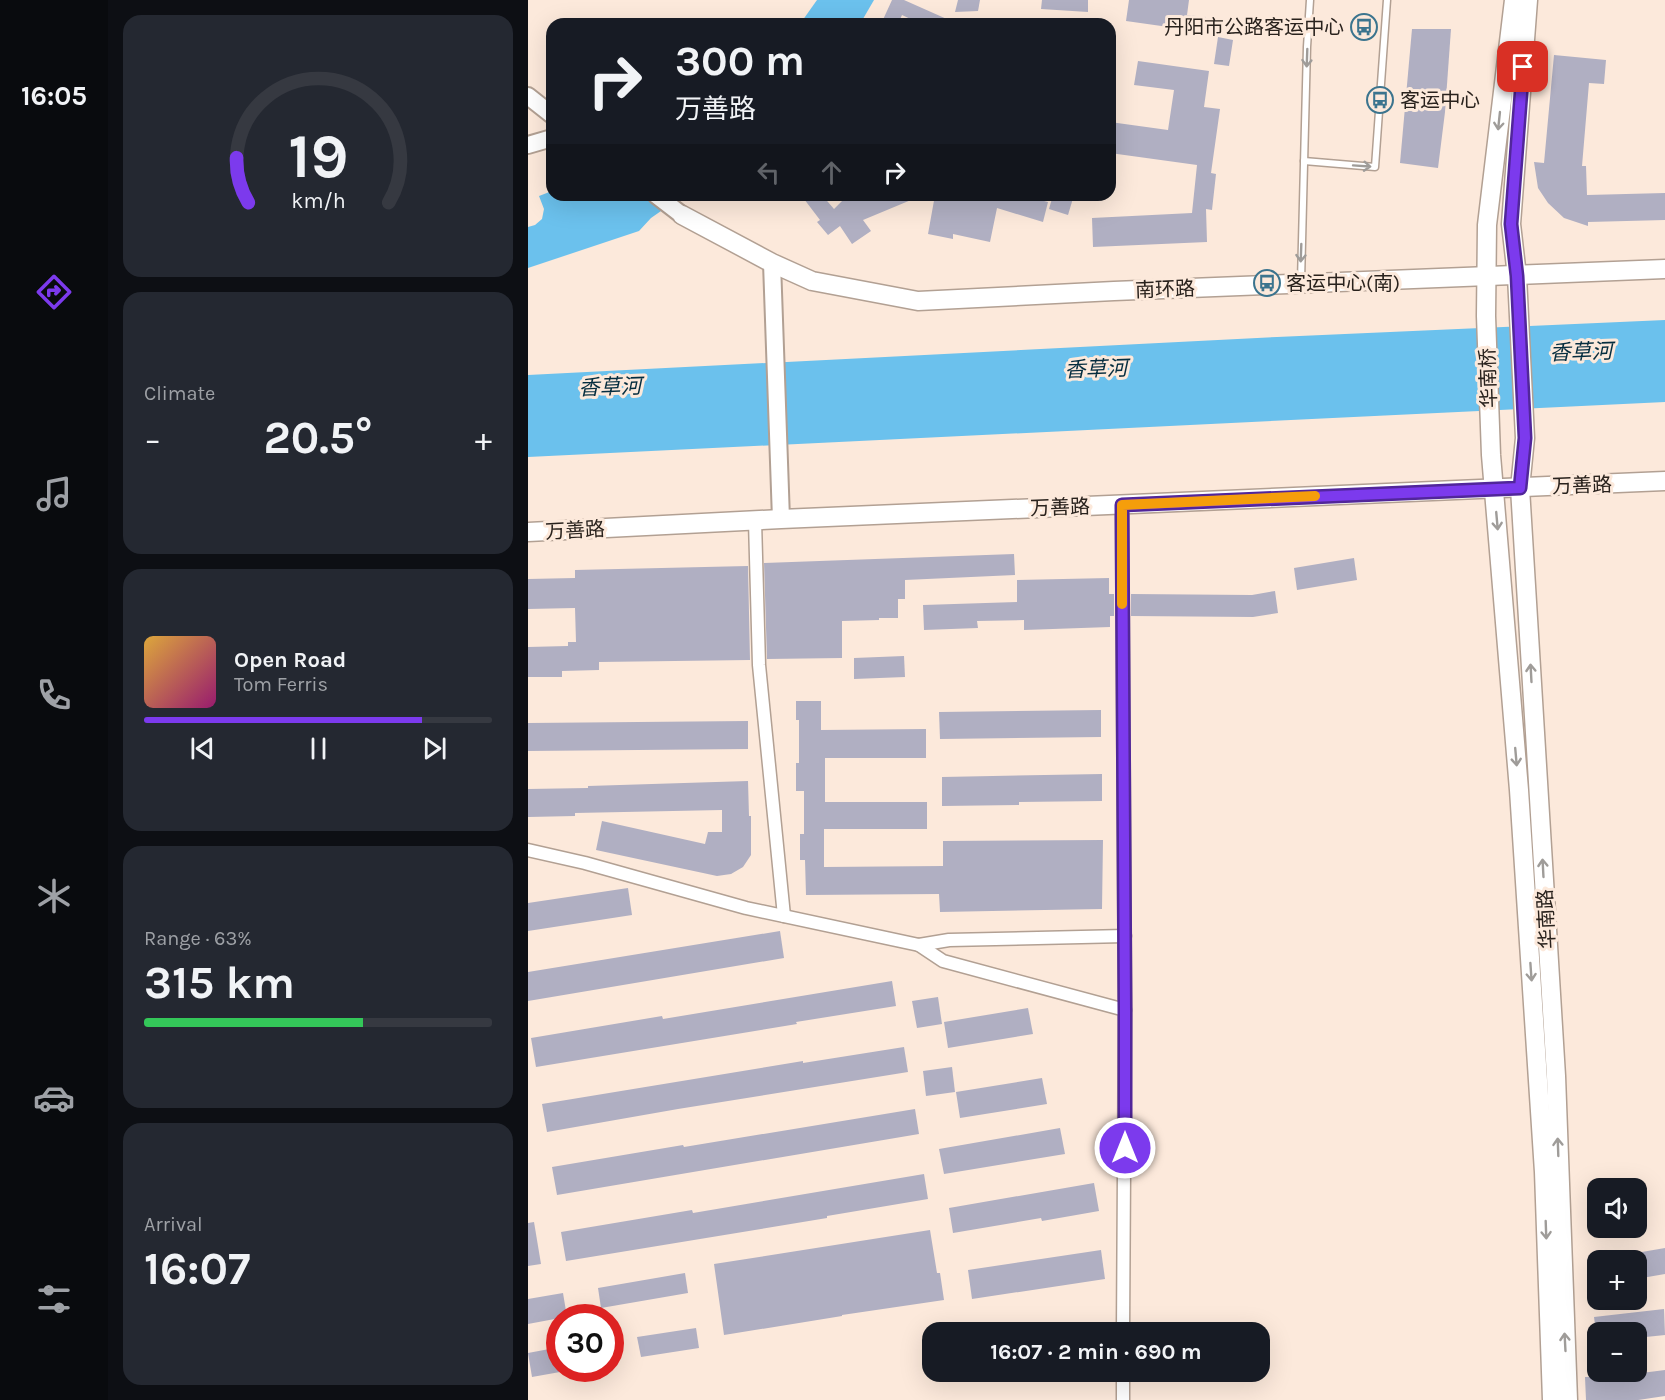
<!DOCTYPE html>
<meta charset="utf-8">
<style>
:root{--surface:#171b24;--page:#242831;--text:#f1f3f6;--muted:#9ea1a6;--line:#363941;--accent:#7c3aed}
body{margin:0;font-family:Karla,"Noto Sans SC",sans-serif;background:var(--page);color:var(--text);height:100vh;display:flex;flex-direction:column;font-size:22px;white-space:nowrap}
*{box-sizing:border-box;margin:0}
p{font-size:20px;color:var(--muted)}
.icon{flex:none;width:33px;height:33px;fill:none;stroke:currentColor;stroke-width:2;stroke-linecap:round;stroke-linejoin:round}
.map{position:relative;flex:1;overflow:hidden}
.sheet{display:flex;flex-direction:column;gap:15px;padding:15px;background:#0d0f14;width:420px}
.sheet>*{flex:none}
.top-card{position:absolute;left:18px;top:18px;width:570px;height:183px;border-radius:18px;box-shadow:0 6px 24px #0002;background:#171b24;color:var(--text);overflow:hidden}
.tools{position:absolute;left:1059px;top:1178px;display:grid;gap:12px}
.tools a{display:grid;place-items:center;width:60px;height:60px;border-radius:12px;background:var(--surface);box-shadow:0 6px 24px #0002;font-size:30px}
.speed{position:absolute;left:18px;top:1304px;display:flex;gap:12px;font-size:30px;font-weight:700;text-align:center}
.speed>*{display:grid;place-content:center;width:78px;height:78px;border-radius:50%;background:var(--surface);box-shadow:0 6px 24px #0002;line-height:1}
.speed .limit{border:9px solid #d22;background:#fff;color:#111}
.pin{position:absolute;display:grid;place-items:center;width:51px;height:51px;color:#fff;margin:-26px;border-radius:12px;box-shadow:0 3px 9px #0006}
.me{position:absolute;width:66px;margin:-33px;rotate:0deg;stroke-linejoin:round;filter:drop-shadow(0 0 4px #0008)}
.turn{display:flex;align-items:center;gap:21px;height:126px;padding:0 30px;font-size:27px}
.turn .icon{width:78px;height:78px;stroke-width:2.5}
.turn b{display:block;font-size:42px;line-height:51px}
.lanes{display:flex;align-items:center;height:57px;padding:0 30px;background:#0003;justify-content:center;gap:30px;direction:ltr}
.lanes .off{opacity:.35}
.big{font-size:45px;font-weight:700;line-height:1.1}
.sheet .widget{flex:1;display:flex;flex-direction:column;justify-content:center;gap:9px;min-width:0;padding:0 21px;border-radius:18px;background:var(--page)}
.sheet .dial{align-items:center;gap:0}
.dial svg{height:156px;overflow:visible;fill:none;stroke:var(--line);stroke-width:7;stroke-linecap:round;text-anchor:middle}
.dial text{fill:var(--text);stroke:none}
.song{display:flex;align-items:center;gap:18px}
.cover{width:72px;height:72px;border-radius:9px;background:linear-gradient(135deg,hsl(40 70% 55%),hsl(320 70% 35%))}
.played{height:6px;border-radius:3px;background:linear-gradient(90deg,var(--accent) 80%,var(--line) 80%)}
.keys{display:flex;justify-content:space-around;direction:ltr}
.heat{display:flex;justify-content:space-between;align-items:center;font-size:33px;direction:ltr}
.charge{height:9px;border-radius:4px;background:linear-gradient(90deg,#34c759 63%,var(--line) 0)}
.trip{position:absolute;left:394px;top:1322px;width:348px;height:60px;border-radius:18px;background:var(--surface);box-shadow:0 6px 24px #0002;font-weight:700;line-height:60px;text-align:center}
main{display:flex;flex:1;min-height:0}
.tabs{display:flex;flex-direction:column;width:108px;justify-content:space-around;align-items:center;background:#090b0e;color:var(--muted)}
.tabs .icon{width:42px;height:42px}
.tabs .selected{color:var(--accent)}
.tabs b{font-size:27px;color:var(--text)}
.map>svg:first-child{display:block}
.water{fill:#6bc1ed}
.building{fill:#b0afc2}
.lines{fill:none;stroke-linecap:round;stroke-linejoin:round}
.service-casing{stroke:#b2a093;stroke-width:9}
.minor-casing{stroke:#b2a093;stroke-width:15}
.tertiary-casing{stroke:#b2a093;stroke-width:20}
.secondary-casing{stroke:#b2a093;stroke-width:21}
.service{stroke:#fff;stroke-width:6}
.minor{stroke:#fff;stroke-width:12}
.tertiary{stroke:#fff;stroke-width:16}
.secondary{stroke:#fff;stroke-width:18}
.oneway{stroke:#9f9c99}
.route-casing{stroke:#51269a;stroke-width:15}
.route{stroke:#7c3aed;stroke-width:10}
.slow{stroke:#f59e0b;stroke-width:10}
.labels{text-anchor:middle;stroke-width:6;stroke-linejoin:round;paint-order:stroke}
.poi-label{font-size:20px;fill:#29221d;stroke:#fce9db;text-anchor:start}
.street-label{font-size:20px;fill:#29221d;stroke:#fce9db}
.water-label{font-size:21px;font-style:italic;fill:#052d3f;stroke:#fce9db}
</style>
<main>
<nav class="tabs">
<b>16:05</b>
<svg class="icon selected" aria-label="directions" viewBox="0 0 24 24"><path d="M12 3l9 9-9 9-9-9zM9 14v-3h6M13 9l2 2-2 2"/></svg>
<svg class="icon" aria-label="music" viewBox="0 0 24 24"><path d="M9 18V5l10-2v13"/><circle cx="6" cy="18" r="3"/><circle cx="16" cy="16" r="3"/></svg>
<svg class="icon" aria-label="phone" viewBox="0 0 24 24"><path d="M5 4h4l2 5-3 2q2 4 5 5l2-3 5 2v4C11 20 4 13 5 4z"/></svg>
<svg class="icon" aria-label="climate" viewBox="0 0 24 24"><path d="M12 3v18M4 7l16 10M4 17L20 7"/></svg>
<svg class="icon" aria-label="car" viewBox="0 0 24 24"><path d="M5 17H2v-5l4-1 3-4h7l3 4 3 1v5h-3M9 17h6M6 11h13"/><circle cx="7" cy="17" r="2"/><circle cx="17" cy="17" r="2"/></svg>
<svg class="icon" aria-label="filters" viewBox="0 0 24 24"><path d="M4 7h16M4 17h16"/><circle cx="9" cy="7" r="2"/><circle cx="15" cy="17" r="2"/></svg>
</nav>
<section class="sheet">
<div class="widget dial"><svg viewBox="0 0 100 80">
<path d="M14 69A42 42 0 1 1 86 69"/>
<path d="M14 69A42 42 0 0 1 8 46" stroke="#7c3aed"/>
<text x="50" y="56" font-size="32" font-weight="700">19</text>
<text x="50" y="72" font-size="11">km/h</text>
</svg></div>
<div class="widget"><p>Climate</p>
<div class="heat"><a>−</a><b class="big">20.5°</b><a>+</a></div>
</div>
<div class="widget">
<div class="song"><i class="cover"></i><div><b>Open Road</b><p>Tom Ferris</p></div></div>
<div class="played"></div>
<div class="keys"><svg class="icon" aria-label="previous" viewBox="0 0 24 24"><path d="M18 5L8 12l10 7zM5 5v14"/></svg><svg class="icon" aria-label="pause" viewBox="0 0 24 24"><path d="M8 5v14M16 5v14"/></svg><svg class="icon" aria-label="next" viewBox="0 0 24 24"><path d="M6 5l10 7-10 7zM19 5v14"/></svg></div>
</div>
<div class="widget"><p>Range · 63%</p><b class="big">315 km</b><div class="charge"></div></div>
<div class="widget"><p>Arrival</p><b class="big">16:07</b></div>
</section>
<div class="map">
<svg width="1137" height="1400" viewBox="0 0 1137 1400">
<rect width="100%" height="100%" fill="#fce9db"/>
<g class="water">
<path d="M 289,0 L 346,0 L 332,24 L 272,24 Z"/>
<path d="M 24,191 L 24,195 L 156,195 L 123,218 L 111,231 L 0,268 L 0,227 L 7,225 L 14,219 L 16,209 L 11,196 Z"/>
<path d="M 1137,320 L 1137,402 L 0,457 L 0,375 L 749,337 Z"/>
</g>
<g class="building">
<path d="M 364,0 L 376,0 L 430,24 L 393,24 L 374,15 L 370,24 L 353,24 Z"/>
<path d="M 430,0 L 452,0 L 450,11 L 427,12 Z"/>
<path d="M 514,0 L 560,0 L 560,12 L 513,9 Z"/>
<path d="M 601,0 L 661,0 L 659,15 L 678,17 L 676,32 L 598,21 Z"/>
<path d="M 884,29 L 923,29 L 917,112 L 910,168 L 872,163 Z"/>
<path d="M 690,37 L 705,40 L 701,66 L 686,64 Z"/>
<path d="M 1026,55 L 1078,60 L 1076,84 L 1061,83 L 1054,166 L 1058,166 L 1059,195 L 1137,193 L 1137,220 L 1060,222 L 1060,226 L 1036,218 L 1020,203 L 1010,188 L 1006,162 L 1016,163 Z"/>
<path d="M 610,61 L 681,71 L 676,107 L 692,109 L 683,173 L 688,174 L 684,210 L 678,209 L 679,242 L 565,247 L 564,218 L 664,213 L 669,165 L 582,153 L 582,122 L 640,130 L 646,90 L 606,85 Z"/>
<path d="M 273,195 L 294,195 L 306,209 L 320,195 L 395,195 L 335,220 L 343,231 L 324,244 L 312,226 L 300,235 L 289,222 L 292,220 Z"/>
<path d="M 407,195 L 421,195 L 444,199 L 445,195 L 483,195 L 496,198 L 497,196 L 520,202 L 515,222 L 469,208 L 462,242 L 425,234 L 425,239 L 400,234 Z"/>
<path d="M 525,195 L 546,195 L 540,215 L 521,209 Z"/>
<path d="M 486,554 L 487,575 L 377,580 L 377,599 L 370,599 L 370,618 L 351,618 L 351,620 L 314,621 L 314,658 L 239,659 L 236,563 Z"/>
<path d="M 826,558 L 829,580 L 769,590 L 766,568 Z"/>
<path d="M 220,566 L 222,660 L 71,662 L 71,670 L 34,671 L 34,677 L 0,677 L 0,647 L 40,646 L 40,642 L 48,642 L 47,608 L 0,609 L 0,579 L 47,578 L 47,570 Z"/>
<path d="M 581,578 L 581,594 L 586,594 L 586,616 L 582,616 L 582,627 L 496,630 L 496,620 L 449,621 L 450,628 L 396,630 L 395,605 L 489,602 L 489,580 Z"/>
<path d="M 747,591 L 750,613 L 725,617 L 603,616 L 603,594 L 724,595 Z"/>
<path d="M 376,656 L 377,677 L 326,679 L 326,658 Z"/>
<path d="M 268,701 L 293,701 L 293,730 L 398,729 L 398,758 L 297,758 L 297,802 L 399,802 L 399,829 L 296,829 L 296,867 L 415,866 L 415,841 L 575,840 L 574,909 L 412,912 L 411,894 L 278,895 L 277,860 L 272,860 L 272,834 L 276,834 L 276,791 L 268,791 L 268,763 L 271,763 L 271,720 L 268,720 Z"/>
<path d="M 573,710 L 573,737 L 412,739 L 411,712 Z"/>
<path d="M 220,721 L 220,749 L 0,751 L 0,723 Z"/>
<path d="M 574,774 L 574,801 L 491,802 L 491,805 L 414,806 L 414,777 Z"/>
<path d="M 220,781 L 221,816 L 223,816 L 223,855 L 215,867 L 203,874 L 189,876 L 68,850 L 74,821 L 177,844 L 180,832 L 194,832 L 194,810 L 47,813 L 47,816 L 0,817 L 0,789 L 60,788 L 60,786 Z"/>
<path d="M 100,888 L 104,915 L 0,931 L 0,903 Z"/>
<path d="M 252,931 L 256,958 L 0,1001 L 0,972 Z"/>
<path d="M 364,981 L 368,1006 L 268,1022 L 269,1024 L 8,1067 L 3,1038 L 134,1016 L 135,1019 Z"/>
<path d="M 410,997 L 414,1024 L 389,1028 L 384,1001 Z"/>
<path d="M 500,1008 L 505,1034 L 420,1048 L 416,1022 Z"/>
<path d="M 376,1047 L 380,1072 L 150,1109 L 19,1132 L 14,1104 L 275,1061 L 275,1063 Z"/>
<path d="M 424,1067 L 427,1092 L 398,1096 L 395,1071 Z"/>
<path d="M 514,1078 L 519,1104 L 432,1118 L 428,1092 Z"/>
<path d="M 387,1109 L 391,1134 L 29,1195 L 24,1167 L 155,1145 L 156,1147 Z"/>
<path d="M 532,1128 L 537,1154 L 416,1174 L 411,1149 Z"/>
<path d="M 396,1174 L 400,1199 L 299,1216 L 299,1218 L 38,1261 L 33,1232 L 164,1210 L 165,1213 Z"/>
<path d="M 566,1183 L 571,1211 L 514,1221 L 513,1218 L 425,1233 L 421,1208 Z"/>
<path d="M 6,1222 L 13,1264 L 0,1266 L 0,1223 Z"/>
<path d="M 402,1230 L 409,1273 L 412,1273 L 416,1300 L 314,1315 L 314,1316 L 196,1335 L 186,1264 Z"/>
<path d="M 1137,1248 L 1137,1274 L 1108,1279 L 1108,1253 Z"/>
<path d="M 573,1250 L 577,1279 L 444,1299 L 440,1270 Z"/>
<path d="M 157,1273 L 160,1293 L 73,1308 L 70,1288 Z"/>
<path d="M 35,1293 L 39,1317 L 32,1317 L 32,1318 L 0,1324 L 0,1299 Z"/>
<path d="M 1136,1309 L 1137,1335 L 1108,1338 L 1108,1332 L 1068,1332 L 1066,1317 Z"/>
<path d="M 168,1328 L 171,1348 L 113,1357 L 109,1337 Z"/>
<path d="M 32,1347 L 32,1372 L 4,1377 L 0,1353 Z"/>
<path d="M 1137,1370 L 1137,1396 L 1110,1400 L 1058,1400 L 1057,1377 L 1090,1376 Z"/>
</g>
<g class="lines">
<defs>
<g id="service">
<path d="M 776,161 L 847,167 L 859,0"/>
<path d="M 773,281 L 779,47 L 782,0"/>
</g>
<g id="minor">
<path d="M 594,505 L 597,1010 L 595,1332"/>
<path d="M 227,521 L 231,665 L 256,916"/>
<path d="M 0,850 L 57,863 L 218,908 L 391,945 L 421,940 L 597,936"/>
<path d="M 391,945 L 415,961 L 597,1010"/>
<path d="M 595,1400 L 595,1371"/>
</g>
<g id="tertiary">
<path d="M 0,96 L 24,115"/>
<path d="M 0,145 L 24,138"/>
<path d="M 128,195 L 154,215"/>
<path d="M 244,263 L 253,519"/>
</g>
<g id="secondary">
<path d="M 986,0 L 959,225 L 958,316 L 963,455 L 991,790 L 1016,1172 L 1024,1400"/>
<path d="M 1000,0 L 983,224 L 989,276 L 997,438 L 992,488 L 1028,1076 L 1040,1400"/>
<path d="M 154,215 L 244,263 L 284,281 L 390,301 L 586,291 L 1137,269"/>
<path d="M 0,532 L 253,519 L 1137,481"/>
</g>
</defs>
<use href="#service" class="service-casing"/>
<use href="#minor" class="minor-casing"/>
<use href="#tertiary" class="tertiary-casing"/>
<use href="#secondary" class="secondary-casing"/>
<use href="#service" class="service"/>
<use href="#minor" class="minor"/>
<use href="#tertiary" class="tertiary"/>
<use href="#secondary" class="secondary"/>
</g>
<defs><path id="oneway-shaft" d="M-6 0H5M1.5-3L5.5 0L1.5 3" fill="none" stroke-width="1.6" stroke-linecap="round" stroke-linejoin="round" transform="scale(1.5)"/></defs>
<g class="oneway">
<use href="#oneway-shaft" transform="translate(779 58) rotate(92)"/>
<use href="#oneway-shaft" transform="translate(971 121) rotate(96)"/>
<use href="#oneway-shaft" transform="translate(834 166) rotate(4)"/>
<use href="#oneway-shaft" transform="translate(773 253) rotate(92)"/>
<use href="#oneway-shaft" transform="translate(969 521) rotate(85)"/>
<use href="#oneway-shaft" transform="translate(1003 673) rotate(-93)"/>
<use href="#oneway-shaft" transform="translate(988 757) rotate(85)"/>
<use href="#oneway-shaft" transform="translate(1015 868) rotate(-93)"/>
<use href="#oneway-shaft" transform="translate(1003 972) rotate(86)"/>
<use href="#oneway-shaft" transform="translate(1030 1147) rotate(-92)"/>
<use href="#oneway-shaft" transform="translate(1018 1230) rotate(88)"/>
<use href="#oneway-shaft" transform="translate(1037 1342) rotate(-93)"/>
</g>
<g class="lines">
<defs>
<path id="route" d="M 597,1148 L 597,1010 L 594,505 L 992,488 L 997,438 L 989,276 L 983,224 L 995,67"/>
</defs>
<use href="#route" class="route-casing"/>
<use href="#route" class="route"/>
<path class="slow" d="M 594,604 L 594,505 L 787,496"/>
</g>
<defs>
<symbol id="bus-ring" viewBox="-11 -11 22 22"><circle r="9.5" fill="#fce9db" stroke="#3b748e" stroke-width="1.5"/><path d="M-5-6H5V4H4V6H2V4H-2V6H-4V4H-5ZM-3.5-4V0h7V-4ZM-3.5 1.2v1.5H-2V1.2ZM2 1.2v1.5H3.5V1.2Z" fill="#3b748e"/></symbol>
</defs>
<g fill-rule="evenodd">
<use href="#bus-ring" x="821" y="12" width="30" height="30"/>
<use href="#bus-ring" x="837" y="85" width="30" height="30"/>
<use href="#bus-ring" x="724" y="268" width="30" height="30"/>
</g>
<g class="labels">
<g class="poi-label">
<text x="816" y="34" text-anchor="end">丹阳市公路客运中心</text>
<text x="872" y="107">客运中心</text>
<text x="758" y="290">客运中心(南)</text>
</g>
<g class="street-label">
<text transform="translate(637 289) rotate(-2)" y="7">南环路</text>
<text transform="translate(960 378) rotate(-92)" y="7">华南桥</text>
<text transform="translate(1054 485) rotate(-2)" y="7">万善路</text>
<text transform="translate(532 507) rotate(-2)" y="7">万善路</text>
<text transform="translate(47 530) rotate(-3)" y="7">万善路</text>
<text transform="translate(1018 919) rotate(-93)" y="7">华南路</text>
</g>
<g class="water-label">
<text transform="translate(1053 352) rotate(-2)" y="7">香草河</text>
<text transform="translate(568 369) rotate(-2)" y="7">香草河</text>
<text transform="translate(82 387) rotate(-2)" y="7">香草河</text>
</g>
</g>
</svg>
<div class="tools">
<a><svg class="icon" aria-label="sound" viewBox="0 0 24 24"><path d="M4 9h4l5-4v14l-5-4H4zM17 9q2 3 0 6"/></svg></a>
<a>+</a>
<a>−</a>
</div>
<div class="speed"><div class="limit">30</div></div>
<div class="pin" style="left:995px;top:67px;background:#d93025"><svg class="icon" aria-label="arrive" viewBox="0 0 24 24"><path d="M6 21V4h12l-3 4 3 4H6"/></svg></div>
<svg class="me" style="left:597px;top:1148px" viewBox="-20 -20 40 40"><circle r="17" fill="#7c3aed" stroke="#fff" stroke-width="3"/><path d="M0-11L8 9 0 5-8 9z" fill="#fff"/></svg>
<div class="trip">16:07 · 2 min · 690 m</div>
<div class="top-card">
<div class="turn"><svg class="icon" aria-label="right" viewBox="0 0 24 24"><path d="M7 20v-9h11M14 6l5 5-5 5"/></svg><div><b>300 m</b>万善路</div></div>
<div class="lanes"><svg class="icon off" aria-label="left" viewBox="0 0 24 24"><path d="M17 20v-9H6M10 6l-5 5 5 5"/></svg><svg class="icon off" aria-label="ahead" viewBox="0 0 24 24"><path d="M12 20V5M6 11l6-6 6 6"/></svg><svg class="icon" aria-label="right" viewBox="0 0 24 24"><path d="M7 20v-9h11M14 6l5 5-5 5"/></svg></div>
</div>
</div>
</main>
